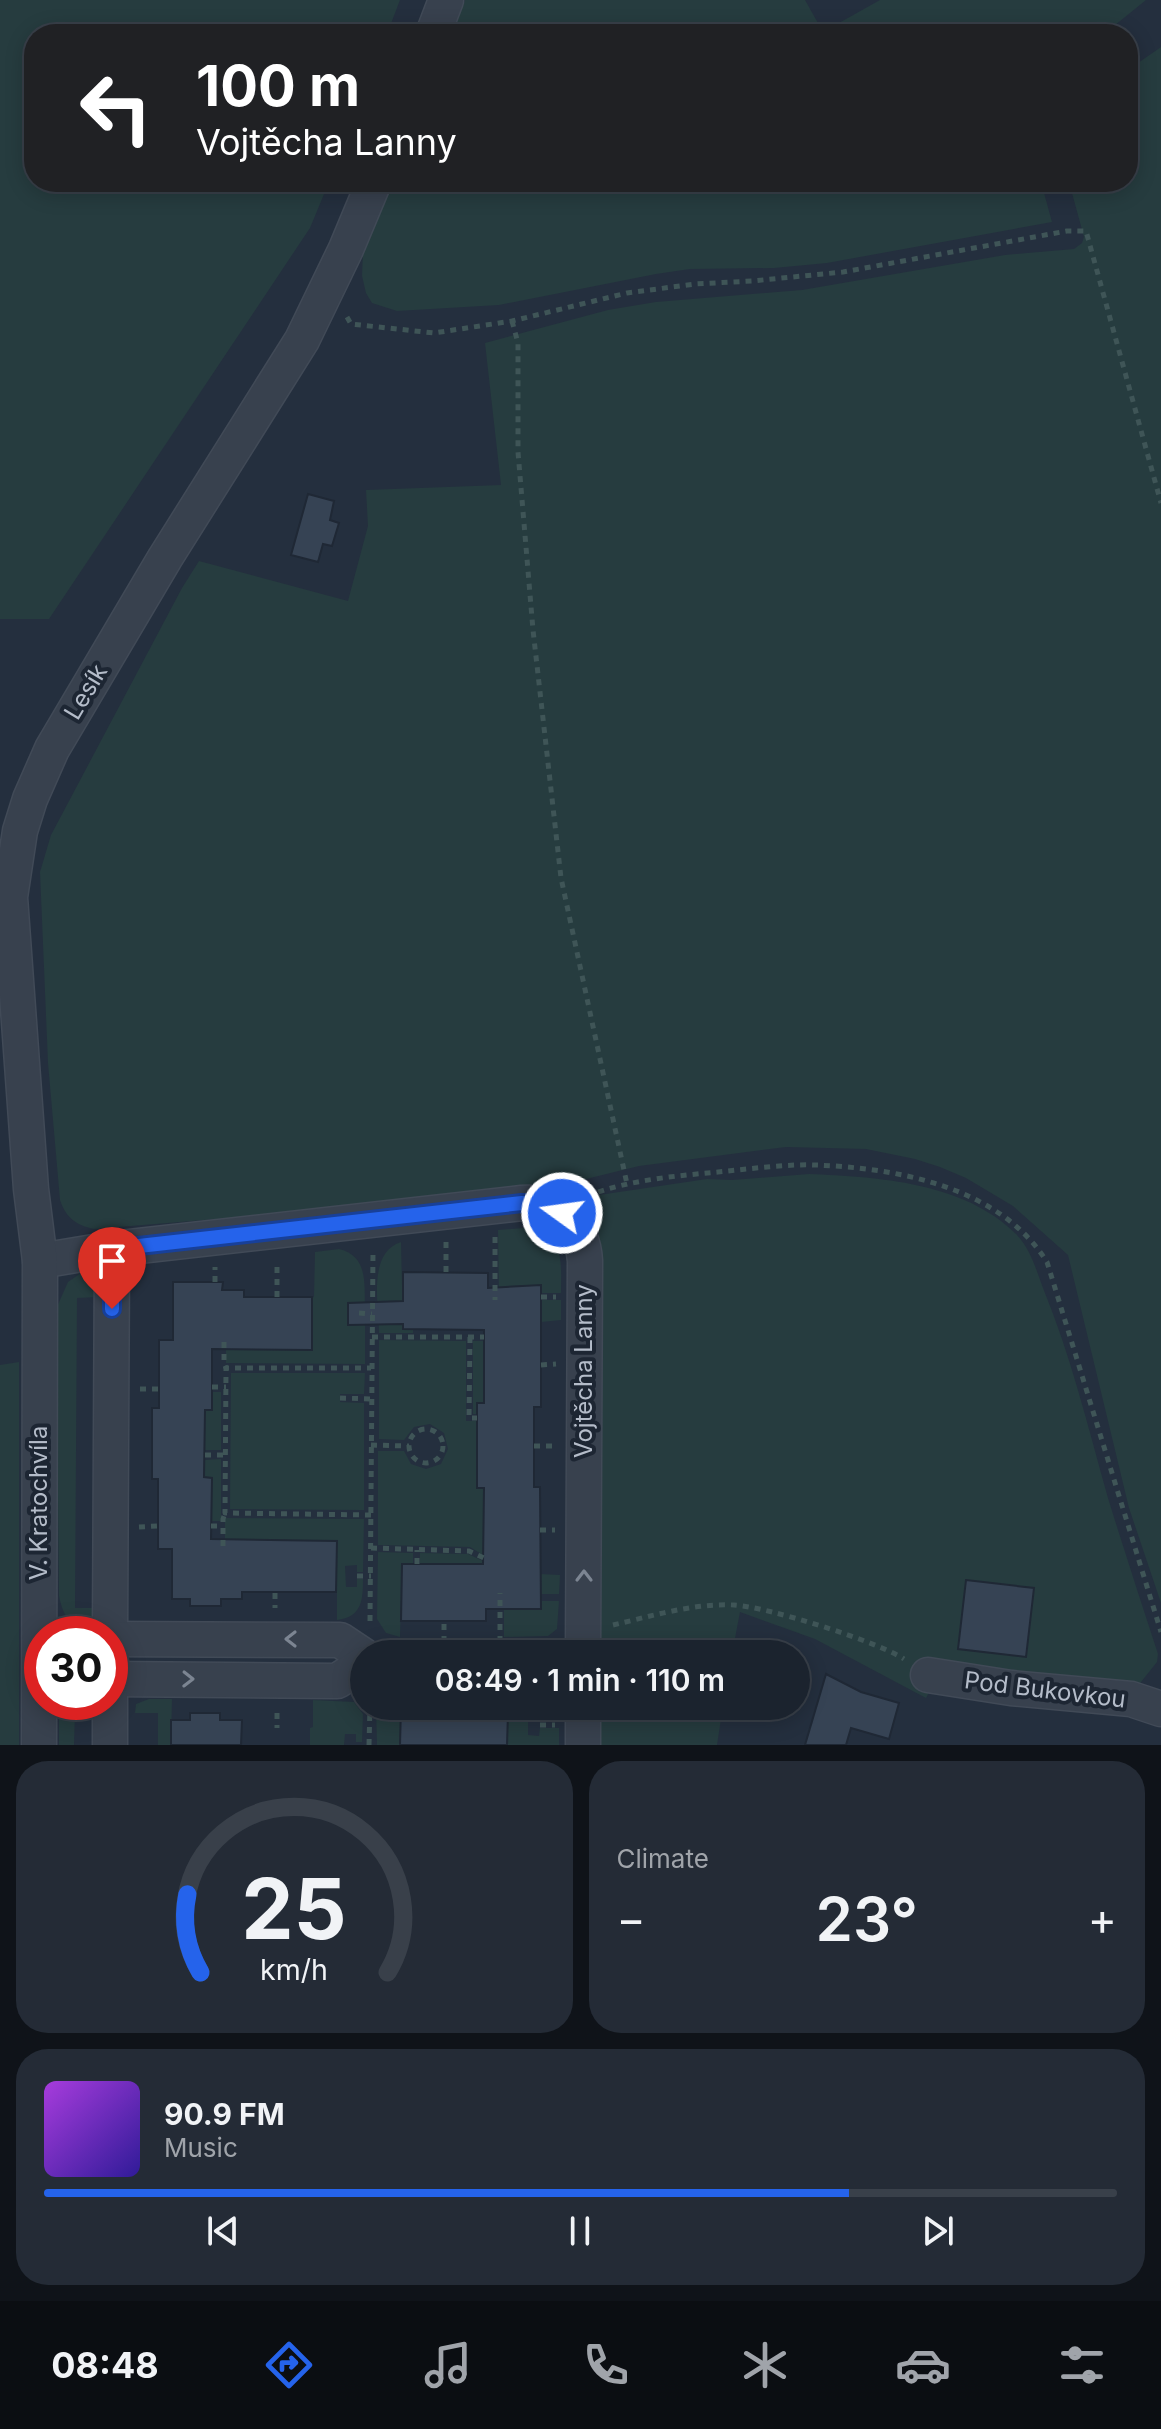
<!DOCTYPE html>
<meta charset="utf-8">
<style>
:root{--surface:#1b232e;--page:#242b36;--text:#f1f3f6;--muted:#a0a4aa;--line:#39404a;--accent:#2563eb}
body{margin:0;font-family:Inter,sans-serif;background:var(--page);color:var(--text);height:100vh;display:flex;flex-direction:column;font-size:30px;white-space:nowrap}
*{box-sizing:border-box;margin:0}
p{font-size:26px;color:var(--muted)}
.icon{flex:none;width:44px;height:44px;fill:none;stroke:currentColor;stroke-width:2;stroke-linecap:round;stroke-linejoin:round}
.map{position:relative;height:1745px;overflow:hidden}
.drawer{display:flex;flex-direction:column;gap:16px;padding:16px;background:#0f1319;flex:1}
.drawer>*{flex:none}
.top-card{position:absolute;left:24px;top:24px;width:1114px;height:168px;border-radius:32px;box-shadow:0 4px 20px #0003,0 0 0 2px var(--line);background:#202124;color:#fff;overflow:hidden}
.speed{position:absolute;left:24px;top:1616px;display:flex;gap:16px;font-size:40px;font-weight:700;text-align:center}
.speed>*{display:grid;place-content:center;width:104px;height:104px;border-radius:50%;background:var(--surface);box-shadow:0 4px 20px #0003,0 0 0 2px var(--line);line-height:1}
.speed .limit{border:12px solid #d22;background:#fff;color:#111}
.pin{position:absolute;display:grid;place-items:center;width:68px;height:68px;color:#fff;margin:-82px -34px;border-radius:50% 50% 50% 0;rotate:-45deg;box-shadow:0 0 8px #0007}
.pin .icon{rotate:45deg}
.me{position:absolute;width:88px;margin:-44px;rotate:284deg;stroke-linejoin:round;filter:drop-shadow(0 0 6px #0008)}
.turn{display:flex;align-items:center;gap:28px;height:168px;padding:0 40px;font-size:36px}
.turn .icon{width:104px;height:104px;stroke-width:2.5}
.turn b{display:block;font-size:56px;line-height:68px}
.big{font-size:60px;font-weight:600;line-height:1.1}
.drawer .tile{flex:1;display:flex;flex-direction:column;justify-content:center;gap:12px;min-width:0;padding:0 28px;border-radius:32px;background:var(--page)}
.drawer .dial{align-items:center;gap:0}
.dial svg{height:208px;overflow:visible;fill:none;stroke:var(--line);stroke-width:7;stroke-linecap:round;text-anchor:middle}
.dial text{fill:var(--text);stroke:none}
.song{display:flex;align-items:center;gap:24px}
.cover{width:96px;height:96px;border-radius:12px;background:linear-gradient(135deg,hsl(280 70% 55%),hsl(250 70% 35%))}
.played{height:8px;border-radius:4px;background:linear-gradient(90deg,var(--accent) 75%,var(--line) 75%)}
.keys{display:flex;justify-content:space-around;direction:ltr}
.heat{display:flex;justify-content:space-between;align-items:center;font-size:44px;direction:ltr}
.drawer .tiles{flex:1;display:grid;gap:16px;grid-template-columns:1fr 1fr}
.tile:last-child{grid-column:span 2}
.trip{position:absolute;left:350px;top:1640px;width:460px;height:80px;border-radius:40px;background:var(--surface);box-shadow:0 4px 20px #0003,0 0 0 2px var(--line);font-weight:600;line-height:80px;text-align:center}
.dock{display:flex;height:128px;justify-content:space-around;align-items:center;background:#0b0e12;color:var(--muted)}
.dock .icon{width:56px;height:56px}
.dock .on{color:var(--accent)}
.dock b{font-size:36px;color:var(--text)}
.map>svg:first-child{display:block}
.green{fill:#263c3f}
.building{fill:#364354;stroke:#1f2835;stroke-width:2}
.lines{fill:none;stroke-linecap:round;stroke-linejoin:round}
.minor-casing{stroke:#414a57;stroke-width:37}
.path{stroke:#3f5557;stroke-width:5;stroke-dasharray:6 6;stroke-linecap:butt}
.minor{stroke:#38414e;stroke-width:34}
.oneway{stroke:#7c8592}
.route-casing{stroke:#184099;stroke-width:20}
.route{stroke:#2563eb;stroke-width:14}
.labels{text-anchor:middle;stroke-width:8;stroke-linejoin:round;paint-order:stroke}
.street-label{font-size:24px;fill:#b4bcc9;stroke:#1d2633}
</style>
<div class="map">
<svg width="1161" height="1745" viewBox="0 0 1161 1745">
<rect width="100%" height="100%" fill="#242f3e"/>
<g class="green">
<path d="M 0,0 L 400,0 L 387,34 L 34,34 L 34,182 L 329,182 L 310,228 L 49,619 L 0,619 Z"/>
<path d="M 465,0 L 805,0 L 823,32 L 880,0 L 1146,0 L 1104,34 L 452,34 Z"/>
<path d="M 1161,47 L 1161,1603 L 1129,1508 L 1068,1255 L 1013,1206 L 966,1178 L 940,1167 L 915,1159 L 866,1149 L 786,1147 L 639,1166 L 582,1180 L 314,1211 L 94,1229 C 76,1225 66,1218 60,1200 L 48,1063 L 40,872 L 51,835 L 182,588 L 199,561 L 348,601 L 368,526 L 366,490 L 501,485 L 485,343 L 608,310 L 656,302 L 802,290 L 1005,255 L 1074,249 L 1082,243 L 1084,237 L 1069,182 L 1128,182 L 1128,70 Z"/>
<path d="M 392,182 L 1041,182 L 1052,222 L 827,263 L 774,268 L 690,269 L 656,274 L 499,305 L 397,311 L 372,303 L 366,293 L 362,276 L 363,252 Z"/>
<path d="M 809,1174 C 878,1177 964,1182 1016,1234 C 1030,1248 1036,1269 1043,1288 C 1071,1356 1088,1427 1108,1498 C 1124,1550 1141,1602 1158,1654 L 1157,1662 L 1133,1692 L 942,1669 L 926,1698 L 815,1639 L 740,1612 L 732,1654 L 597,1654 L 599,1195 L 707,1179 L 732,1180 Z"/>
<path d="M 535,1227 C 565,1238 561,1266 561,1293 L 541,1293 L 530,1308 L 541,1308 L 541,1300 L 561,1300 L 561,1320 L 541,1322 L 499,1301 L 498,1230 Z"/>
<path d="M 401,1242 L 403,1328 L 413,1329 L 413,1333 L 379,1333 C 379,1305 367,1253 401,1242 Z"/>
<path d="M 339,1249 C 369,1256 364,1285 365,1310 L 358,1310 L 358,1303 L 347,1303 L 347,1324 L 358,1324 L 365,1317 L 365,1364 L 226,1363 L 226,1343 L 314,1297 L 315,1252 Z"/>
<path d="M 81,1273 L 94,1276 L 98,1282 L 98,1297 L 77,1298 L 75,1608 L 97,1608 L 94,1624 L 84,1630 C 68,1626 62,1611 59,1596 L 56,1309 L 68,1282 Z"/>
<path d="M 379,1340 L 466,1341 L 466,1421 L 477,1421 L 477,1487 L 484,1488 L 483,1555 L 470,1547 L 378,1545 L 378,1451 L 404,1451 L 411,1464 L 426,1469 L 441,1464 L 448,1449 L 444,1433 L 430,1424 L 414,1427 L 404,1440 L 379,1439 Z"/>
<path d="M 473,1341 L 484,1341 L 484,1403 L 477,1403 L 477,1414 L 473,1414 Z"/>
<path d="M 19,1362 L 19,1745 L 0,1745 L 0,1365 Z"/>
<path d="M 231,1373 L 365,1373 L 364,1394 L 340,1394 L 340,1402 L 364,1403 L 364,1510 L 230,1509 Z"/>
<path d="M 212,1392 L 221,1392 L 221,1450 L 205,1450 L 205,1410 L 212,1410 Z"/>
<path d="M 221,1459 L 221,1521 L 211,1521 L 212,1478 L 204,1477 L 205,1460 Z"/>
<path d="M 225,1518 L 364,1519 L 363,1572 L 357,1572 L 357,1565 L 345,1566 L 346,1587 L 357,1587 L 357,1579 L 363,1579 C 363,1600 362,1617 337,1620 L 337,1541 L 240,1539 L 225,1546 Z"/>
<path d="M 378,1552 L 413,1553 L 413,1564 L 402,1564 L 400,1637 L 386,1633 L 377,1619 Z"/>
<path d="M 420,1553 L 468,1554 L 483,1561 L 483,1564 L 420,1564 Z"/>
<path d="M 540,1574 L 560,1575 L 559,1594 L 541,1594 L 541,1601 L 559,1601 L 557,1629 L 548,1636 L 504,1637 L 504,1594 Z"/>
<path d="M 149,1699 L 172,1699 L 171,1745 L 158,1745 L 158,1713 L 135,1713 L 136,1704 Z"/>
<path d="M 313,1700 L 354,1702 L 363,1714 L 362,1742 L 356,1742 L 356,1734 L 345,1734 L 344,1745 L 310,1745 L 310,1728 L 313,1727 Z"/>
<path d="M 62,1702 L 96,1702 L 97,1711 L 75,1712 L 74,1745 L 59,1745 L 59,1709 Z"/>
<path d="M 376,1706 L 401,1706 L 400,1745 L 377,1745 Z"/>
<path d="M 497,1706 L 559,1706 L 559,1721 L 540,1721 L 540,1714 L 528,1714 L 528,1735 L 539,1736 L 540,1728 L 559,1728 L 559,1745 L 507,1745 L 508,1729 L 497,1729 Z"/>
<path d="M 596,1706 L 723,1706 L 717,1745 L 596,1745 Z"/>
</g>
<g class="building">
<path d="M 308,494 L 334,501 L 330,520 L 339,523 L 332,546 L 323,544 L 318,562 L 291,555 Z"/>
<path d="M 403,1272 L 488,1273 L 488,1288 L 541,1285 L 541,1407 L 534,1407 L 534,1487 L 540,1487 L 541,1609 L 486,1609 L 486,1621 L 401,1621 L 402,1564 L 483,1564 L 484,1488 L 477,1488 L 477,1403 L 484,1403 L 484,1330 L 403,1329 L 403,1324 L 348,1325 L 348,1303 L 403,1301 Z"/>
<path d="M 173,1282 L 223,1282 L 222,1290 L 244,1290 L 244,1297 L 312,1297 L 312,1350 L 212,1349 L 212,1410 L 205,1410 L 204,1477 L 212,1478 L 211,1539 L 337,1541 L 336,1592 L 242,1592 L 242,1599 L 221,1599 L 221,1606 L 190,1606 L 190,1599 L 172,1599 L 172,1549 L 158,1549 L 158,1479 L 152,1479 L 152,1408 L 159,1408 L 159,1340 L 173,1340 Z"/>
<path d="M 966,1580 L 1034,1588 L 1026,1657 L 958,1649 Z"/>
<path d="M 826,1674 L 861,1692 L 899,1703 L 889,1739 L 851,1728 L 846,1745 L 805,1745 Z"/>
<path d="M 401,1706 L 486,1706 L 486,1712 L 508,1713 L 507,1745 L 400,1745 Z"/>
<path d="M 190,1713 L 220,1713 L 220,1720 L 242,1720 L 241,1745 L 171,1745 L 171,1720 L 190,1720 Z"/>
</g>
<g class="lines">
<defs>
<g id="minor">
<path d="M 433,34 L 446,0"/>
<path d="M 40,1261 L 112,1249 L 522,1203 C 558,1200 583,1225 585,1261 L 583,1654"/>
<path d="M 110,1634 L 112,1249"/>
<path d="M 110,1639 L 340,1640 L 364,1656"/>
<path d="M 928,1675 L 1011,1688 L 1131,1699 L 1161,1709"/>
<path d="M 110,1679 L 337,1681 L 364,1664"/>
<path d="M 110,1697 L 110,1745"/>
<path d="M 39,1745 L 40,1261 L 31,1189 L 10,897 L 20,831 L 30,799 L 52,749 L 165,558 L 302,340 L 346,249 L 374,182"/>
<path d="M 583,1745 L 583,1706"/>
</g>
</defs>
<use href="#minor" class="minor-casing"/>
<g class="path">
<path d="M 347,317 L 351,324 L 434,333 L 512,321 L 627,293 L 695,284 L 752,281 L 843,272 L 1067,231 L 1086,231 L 1161,503"/>
<path d="M 512,321 L 518,343 L 518,452 L 533,630 L 561,878 L 627,1184"/>
<path d="M 587,1196 C 628,1180 675,1176 718,1172 C 750,1169 783,1164 815,1165 C 898,1168 1000,1187 1047,1262 L 1161,1632"/>
<path d="M 495,1237 L 495,1300"/>
<path d="M 446,1272 L 446,1241"/>
<path d="M 215,1282 L 215,1267"/>
<path d="M 277,1297 L 277,1262"/>
<path d="M 541,1297 L 556,1297"/>
<path d="M 359,1313 L 372,1314"/>
<path d="M 372,1337 L 484,1337"/>
<path d="M 470,1337 L 469,1418 L 477,1418"/>
<path d="M 224,1342 L 224,1363 L 226,1368"/>
<path d="M 541,1365 L 556,1364"/>
<path d="M 212,1387 L 226,1387"/>
<path d="M 140,1389 L 159,1389"/>
<path d="M 340,1398 L 372,1399"/>
<circle cx="426" cy="1446" r="17"/>
<path d="M 371,1445 L 409,1446"/>
<path d="M 534,1446 L 553,1446"/>
<path d="M 205,1455 L 226,1455"/>
<path d="M 371,1515 L 225,1513 L 226,1368 L 371,1368"/>
<path d="M 211,1526 L 223,1526"/>
<path d="M 139,1527 L 158,1526"/>
<path d="M 540,1530 L 555,1530"/>
<path d="M 223,1546 L 223,1519 L 225,1513"/>
<path d="M 371,1548 L 469,1551 L 484,1558"/>
<path d="M 417,1564 L 417,1550"/>
<path d="M 357,1576 L 371,1576"/>
<path d="M 275,1593 L 275,1608"/>
<path d="M 370,1621 L 373,1251"/>
<path d="M 613,1625 C 652,1616 694,1603 734,1605 C 768,1607 876,1641 904,1659"/>
<path d="M 444,1642 L 444,1621"/>
<path d="M 500,1642 L 500,1593"/>
<path d="M 277,1713 L 277,1728"/>
<path d="M 540,1725 L 555,1725"/>
<path d="M 369,1745 L 370,1706"/>
</g>
<use href="#minor" class="minor"/>
</g>
<defs><path id="oneway-chevron" d="M-2-3.5L2.5 0L-2 3.5" fill="none" stroke-width="1.6" stroke-linecap="round" stroke-linejoin="round" transform="scale(2)"/></defs>
<g class="oneway">
<use href="#oneway-chevron" transform="translate(584 1576) rotate(-90)"/>
<use href="#oneway-chevron" transform="translate(291 1639) rotate(-180)"/>
<use href="#oneway-chevron" transform="translate(188 1679) rotate(1)"/>
</g>
<g class="lines">
<defs>
<path id="route" d="M 112,1309 L 112,1249 L 522,1203 L 542,1204 L 562,1213"/>
</defs>
<use href="#route" class="route-casing"/>
<use href="#route" class="route"/>
</g>
<g class="labels">
<g class="street-label">
<text transform="translate(86 692) rotate(-59)" y="8">Lesík</text>
<text transform="translate(584 1371) rotate(-90)" y="8">Vojtěcha Lanny</text>
<text transform="translate(39 1503) rotate(-90)" y="8">V. Kratochvíla</text>
<text transform="translate(1045 1690) rotate(7)" y="8">Pod Bukovkou</text>
</g>
</g>
</svg>
<div class="speed"><div class="limit">30</div></div>
<div class="pin" style="left:112px;top:1309px;background:#d93025"><svg class="icon" aria-label="arrive" viewBox="0 0 24 24"><path d="M6 21V4h12l-3 4 3 4H6"/></svg></div>
<svg class="me" style="left:562px;top:1213px" viewBox="-20 -20 40 40"><circle r="17" fill="#2563eb" stroke="#fff" stroke-width="3"/><path d="M0-11L8 9 0 5-8 9z" fill="#fff"/></svg>
<div class="trip">08:49 · 1 min · 110 m</div>
<div class="top-card">
<div class="turn"><svg class="icon" aria-label="left" viewBox="0 0 24 24"><path d="M17 20v-9H6M10 6l-5 5 5 5"/></svg><div><b>100 m</b>Vojtěcha Lanny</div></div>
</div>
</div>
<section class="drawer">
<div class="tiles">
<div class="tile dial"><svg viewBox="0 0 100 80">
<path d="M14 69A42 42 0 1 1 86 69"/>
<path d="M14 69A42 42 0 0 1 9 39" stroke="#2563eb"/>
<text x="50" y="56" font-size="32" font-weight="700">25</text>
<text x="50" y="72" font-size="11">km/h</text>
</svg></div>
<div class="tile"><p>Climate</p>
<div class="heat"><a>−</a><b class="big">23°</b><a>+</a></div>
</div>
<div class="tile">
<div class="song"><i class="cover"></i><div><b>90.9 FM</b><p>Music</p></div></div>
<div class="played"></div>
<div class="keys"><svg class="icon" aria-label="previous" viewBox="0 0 24 24"><path d="M18 5L8 12l10 7zM5 5v14"/></svg><svg class="icon" aria-label="pause" viewBox="0 0 24 24"><path d="M8 5v14M16 5v14"/></svg><svg class="icon" aria-label="next" viewBox="0 0 24 24"><path d="M6 5l10 7-10 7zM19 5v14"/></svg></div>
</div>
</div>
</section>
<nav class="dock">
<b>08:48</b>
<svg class="icon on" aria-label="directions" viewBox="0 0 24 24"><path d="M12 3l9 9-9 9-9-9zM9 14v-3h6M13 9l2 2-2 2"/></svg>
<svg class="icon" aria-label="music" viewBox="0 0 24 24"><path d="M9 18V5l10-2v13"/><circle cx="6" cy="18" r="3"/><circle cx="16" cy="16" r="3"/></svg>
<svg class="icon" aria-label="phone" viewBox="0 0 24 24"><path d="M5 4h4l2 5-3 2q2 4 5 5l2-3 5 2v4C11 20 4 13 5 4z"/></svg>
<svg class="icon" aria-label="climate" viewBox="0 0 24 24"><path d="M12 3v18M4 7l16 10M4 17L20 7"/></svg>
<svg class="icon" aria-label="car" viewBox="0 0 24 24"><path d="M5 17H2v-5l4-1 3-4h7l3 4 3 1v5h-3M9 17h6M6 11h13"/><circle cx="7" cy="17" r="2"/><circle cx="17" cy="17" r="2"/></svg>
<svg class="icon" aria-label="filters" viewBox="0 0 24 24"><path d="M4 7h16M4 17h16"/><circle cx="9" cy="7" r="2"/><circle cx="15" cy="17" r="2"/></svg>
</nav>
